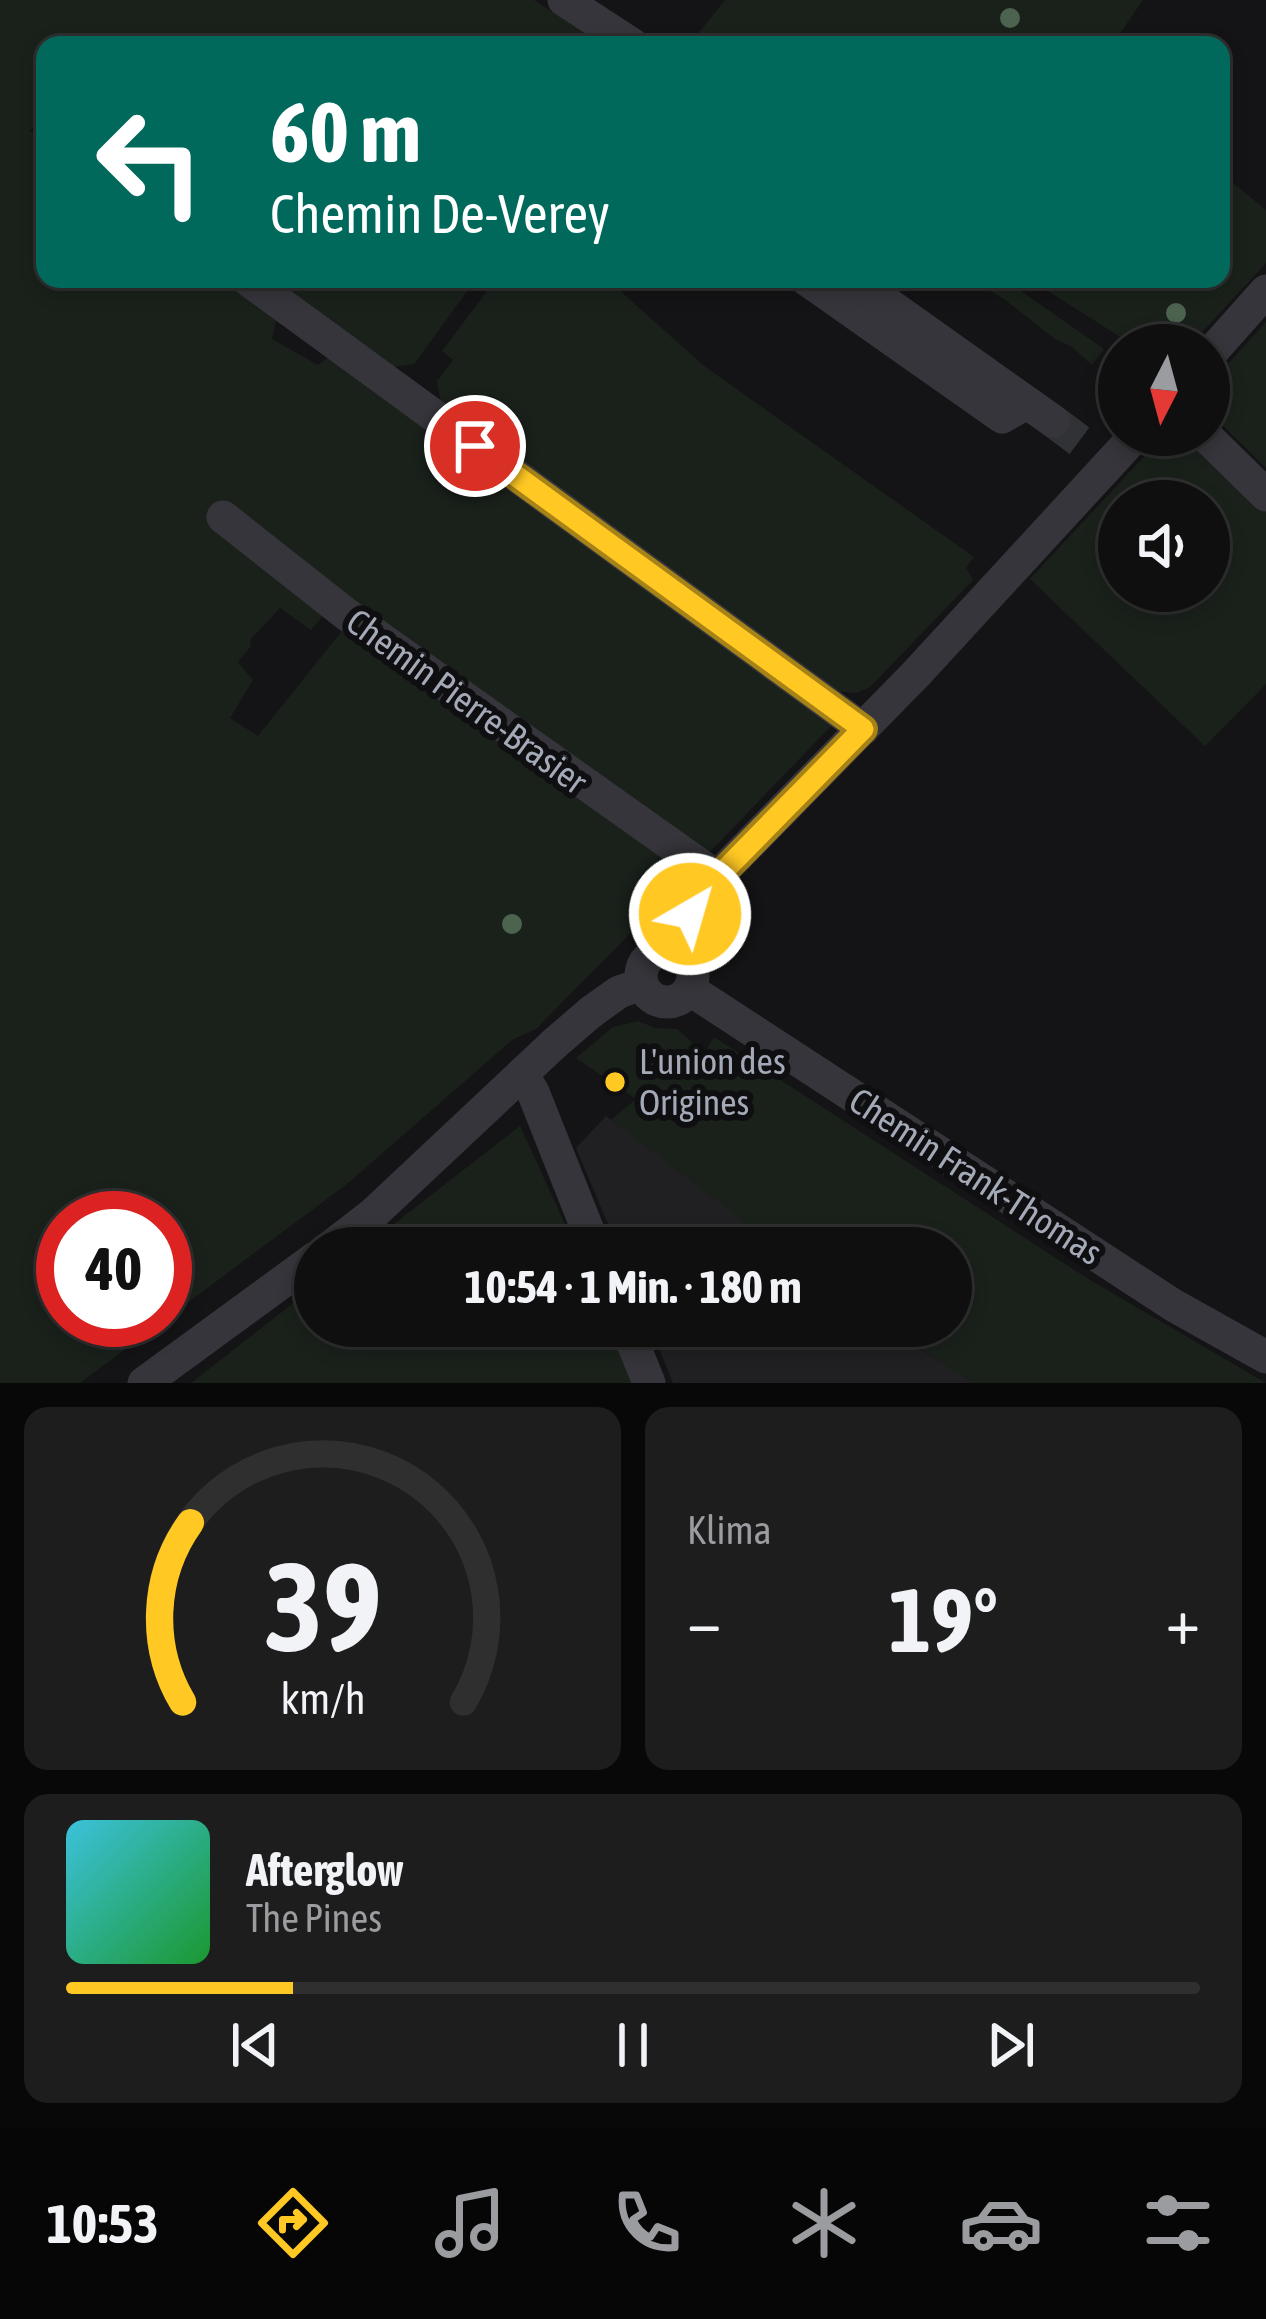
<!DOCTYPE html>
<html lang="de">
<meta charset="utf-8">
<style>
:root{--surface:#0f0f10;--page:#1d1d1e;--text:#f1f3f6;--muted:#9b9c9f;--line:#2f2f30;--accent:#ffc823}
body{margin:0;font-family:"Asap Condensed",sans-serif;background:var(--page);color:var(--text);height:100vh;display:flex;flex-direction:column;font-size:45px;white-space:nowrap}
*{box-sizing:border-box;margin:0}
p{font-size:39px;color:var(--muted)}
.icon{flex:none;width:66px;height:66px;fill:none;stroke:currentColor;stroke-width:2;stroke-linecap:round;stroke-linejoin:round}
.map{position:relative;height:1383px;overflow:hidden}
.sheet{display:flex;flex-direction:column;gap:24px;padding:24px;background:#080809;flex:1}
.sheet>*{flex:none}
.top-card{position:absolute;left:36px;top:36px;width:1194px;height:252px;border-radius:24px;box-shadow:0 6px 18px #0003,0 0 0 3px var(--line);background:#00695c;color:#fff;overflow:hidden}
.needle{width:78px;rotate:186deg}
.tools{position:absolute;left:1098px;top:324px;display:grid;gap:24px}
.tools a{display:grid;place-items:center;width:132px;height:132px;border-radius:50%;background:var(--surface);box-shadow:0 6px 18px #0003,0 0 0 3px var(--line);font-size:60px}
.speed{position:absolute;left:36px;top:1191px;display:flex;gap:24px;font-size:60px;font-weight:700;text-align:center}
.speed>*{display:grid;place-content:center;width:156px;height:156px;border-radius:50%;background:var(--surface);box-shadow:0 6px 18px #0003,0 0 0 3px var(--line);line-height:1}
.speed .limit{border:18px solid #d22;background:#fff;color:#111}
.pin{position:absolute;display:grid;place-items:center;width:102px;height:102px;color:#fff;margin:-51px;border:6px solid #fff;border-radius:50%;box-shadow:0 3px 12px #0007}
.me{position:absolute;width:132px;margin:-66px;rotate:38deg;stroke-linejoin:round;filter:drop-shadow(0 0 9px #0008)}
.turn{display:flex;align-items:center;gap:42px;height:252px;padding:0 36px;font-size:54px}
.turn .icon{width:156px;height:156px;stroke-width:2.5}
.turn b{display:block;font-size:84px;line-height:102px}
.big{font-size:90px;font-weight:700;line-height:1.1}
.sheet .widget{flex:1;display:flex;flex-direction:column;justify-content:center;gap:18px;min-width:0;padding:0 42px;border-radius:24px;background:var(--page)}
.sheet .dial{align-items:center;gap:0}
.dial svg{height:312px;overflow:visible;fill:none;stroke:var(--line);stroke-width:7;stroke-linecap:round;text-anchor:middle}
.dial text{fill:var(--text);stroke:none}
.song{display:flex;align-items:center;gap:36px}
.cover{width:144px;height:144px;border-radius:18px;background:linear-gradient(135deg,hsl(190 70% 55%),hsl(130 70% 35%))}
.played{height:12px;border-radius:6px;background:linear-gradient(90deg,var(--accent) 20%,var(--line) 20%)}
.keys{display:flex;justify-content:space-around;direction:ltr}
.heat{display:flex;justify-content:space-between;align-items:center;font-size:66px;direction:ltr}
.sheet .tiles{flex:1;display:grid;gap:24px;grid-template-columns:1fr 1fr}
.widget:last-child{grid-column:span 2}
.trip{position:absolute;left:294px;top:1227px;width:678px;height:120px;border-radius:60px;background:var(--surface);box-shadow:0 6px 18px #0003,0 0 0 3px var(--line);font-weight:700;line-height:120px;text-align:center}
.dock{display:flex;height:192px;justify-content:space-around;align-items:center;background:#060606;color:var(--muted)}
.dock .icon{width:84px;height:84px}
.dock .active{color:var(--accent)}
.dock b{font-size:54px;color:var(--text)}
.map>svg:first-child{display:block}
.built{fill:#202023}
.green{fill:#1a211b;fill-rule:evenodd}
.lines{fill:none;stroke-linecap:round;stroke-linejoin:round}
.minor-tunnel{stroke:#313236;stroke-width:33;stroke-dasharray:33 16;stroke-linecap:butt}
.minor{stroke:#35353b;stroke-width:33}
.minor-bridge{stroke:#35353b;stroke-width:33}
.tree{fill:#4c6350}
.route-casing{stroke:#a68217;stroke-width:30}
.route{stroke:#ffc823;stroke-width:21}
.poi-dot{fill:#ffc823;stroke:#0f0f11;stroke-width:4.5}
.labels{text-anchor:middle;stroke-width:12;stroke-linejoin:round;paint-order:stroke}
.street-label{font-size:36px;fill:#a4a9b7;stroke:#0f0f11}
.poi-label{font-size:36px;fill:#a4a9b7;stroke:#0f0f11;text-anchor:start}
</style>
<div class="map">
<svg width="1266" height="1383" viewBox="0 0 1266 1383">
<rect width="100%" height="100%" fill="#141416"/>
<g class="built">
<path d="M 606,1116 L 632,1135 L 780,1248 L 618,1248 L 576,1148 Z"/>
<path d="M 650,1326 L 885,1326 L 973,1383 L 673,1383 Z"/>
</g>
<g class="green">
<path d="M 0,0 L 534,0 L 603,45 L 45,45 L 45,112 L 30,131 L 45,143 L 45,279 L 230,279 L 277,315 L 272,339 L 318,365 L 333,354 L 833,724 L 707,855 L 327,611 L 311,630 L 280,608 L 250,640 L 251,646 L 238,662 L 253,680 L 230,718 L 258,736 L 345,627 L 692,871 L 536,1029 L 512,1040 L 347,1184 L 80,1383 L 0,1383 ZM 63,1218 L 165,1218 L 165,1320 L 63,1320 Z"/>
<path d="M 725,0 L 1143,0 L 1112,45 L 689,45 Z"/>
<path d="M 1221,173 L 1266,210 L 1266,263 L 1190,345 L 1133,345 L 1029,279 L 1221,279 Z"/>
<path d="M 272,279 L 476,279 L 414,364 L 391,367 Z"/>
<path d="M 496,279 L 607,279 L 704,366 L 974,557 L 966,568 L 973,580 L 870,687 L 857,693 L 832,691 L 441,404 L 437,381 L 453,360 L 442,351 Z"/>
<path d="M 970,279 L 1004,279 L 1104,349 L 1092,365 L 1072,347 L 1055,339 L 1004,299 Z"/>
<path d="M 1266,322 L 1266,468 L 1209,412 L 1209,385 Z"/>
<path d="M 1164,435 L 1193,435 L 1266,510 L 1266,684 L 1205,746 L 1030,579 ZM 1119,501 L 1209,501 L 1209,591 L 1119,591 Z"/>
<path d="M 638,1021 L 655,1028 L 677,1029 L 704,1053 L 714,1037 L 1090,1280 L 1266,1383 L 973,1383 L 885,1326 L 951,1326 L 951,1248 L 780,1248 L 611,1120 L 636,1099 L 576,1058 L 613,1027 Z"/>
<path d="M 520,1126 L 576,1248 L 363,1248 Z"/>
<path d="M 315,1286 L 315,1326 L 610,1326 L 634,1383 L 191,1383 Z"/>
</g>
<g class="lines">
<path class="minor-tunnel" d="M 1053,421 L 1092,450"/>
<g class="minor">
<path d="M 564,0 L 633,45"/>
<path d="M 247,279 L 863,729"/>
<path d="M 806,279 L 1002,417 L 1027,403"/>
<path d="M 853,279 L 1053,421"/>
<path d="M 1209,355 L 1266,291"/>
<path d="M 1205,435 L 1266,495"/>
<path d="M 223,517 L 346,614 L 717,877"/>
<circle cx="667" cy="976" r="26"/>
<path d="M 675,951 L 690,915 L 717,877 L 916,674 L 1136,435"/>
<path d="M 689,989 L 1173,1305 L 1266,1357"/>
<path d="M 591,1012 L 619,992 L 642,984"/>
<path d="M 522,1074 L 533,1092 L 595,1248"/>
<path d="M 329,1248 L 373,1214 L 555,1043"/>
<path d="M 626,1326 L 649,1383"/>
<path d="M 144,1383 L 315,1258"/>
</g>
<path class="minor-bridge" d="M 555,1043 L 591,1012"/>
</g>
<g class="tree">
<circle cx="1010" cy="18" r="10"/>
<circle cx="1176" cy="313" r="10"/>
<circle cx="512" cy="924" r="10"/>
</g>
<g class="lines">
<defs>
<path id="route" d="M 475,446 L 863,729 L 718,877 L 690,914"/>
</defs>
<use href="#route" class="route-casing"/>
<use href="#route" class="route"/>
</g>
<circle class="poi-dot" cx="615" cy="1082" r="12"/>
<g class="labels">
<g class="street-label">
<text transform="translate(467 701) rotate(36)" y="13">Chemin Pierre-Brasier</text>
<text transform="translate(976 1176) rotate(33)" y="13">Chemin Frank-Thomas</text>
</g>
<g class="poi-label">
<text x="639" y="1074">L'union des<tspan x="639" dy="41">Origines</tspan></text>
</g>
</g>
</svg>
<div class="tools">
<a><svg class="needle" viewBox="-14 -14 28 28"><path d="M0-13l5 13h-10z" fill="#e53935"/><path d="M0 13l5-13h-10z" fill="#9b9c9f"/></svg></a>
<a><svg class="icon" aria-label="sound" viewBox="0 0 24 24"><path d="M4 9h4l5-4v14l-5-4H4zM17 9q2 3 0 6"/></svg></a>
</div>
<div class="speed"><div class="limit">40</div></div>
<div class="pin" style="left:475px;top:446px;background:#d93025"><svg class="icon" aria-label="arrive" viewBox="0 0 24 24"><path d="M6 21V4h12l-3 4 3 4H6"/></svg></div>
<svg class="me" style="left:690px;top:914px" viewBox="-20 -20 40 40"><circle r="17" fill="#ffc823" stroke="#fff" stroke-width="3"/><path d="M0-11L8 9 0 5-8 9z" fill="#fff"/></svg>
<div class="trip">10:54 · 1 Min. · 180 m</div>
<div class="top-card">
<div class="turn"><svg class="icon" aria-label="left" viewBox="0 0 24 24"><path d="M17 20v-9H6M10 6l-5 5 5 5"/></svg><div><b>60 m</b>Chemin De-Verey</div></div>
</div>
</div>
<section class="sheet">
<div class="tiles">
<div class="widget dial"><svg viewBox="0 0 100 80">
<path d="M14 69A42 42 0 1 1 86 69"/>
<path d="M14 69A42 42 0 0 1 16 23" stroke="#ffc823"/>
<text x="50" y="56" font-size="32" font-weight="700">39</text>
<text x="50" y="72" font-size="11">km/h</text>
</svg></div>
<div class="widget"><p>Klima</p>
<div class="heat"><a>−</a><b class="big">19°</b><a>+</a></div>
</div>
<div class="widget">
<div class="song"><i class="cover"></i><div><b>Afterglow</b><p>The Pines</p></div></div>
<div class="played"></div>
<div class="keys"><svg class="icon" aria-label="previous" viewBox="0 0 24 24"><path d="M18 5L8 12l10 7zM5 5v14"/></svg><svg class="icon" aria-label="pause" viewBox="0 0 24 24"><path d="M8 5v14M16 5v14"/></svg><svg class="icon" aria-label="next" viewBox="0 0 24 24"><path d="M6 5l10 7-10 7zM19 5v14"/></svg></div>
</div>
</div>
</section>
<nav class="dock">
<b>10:53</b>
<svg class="icon active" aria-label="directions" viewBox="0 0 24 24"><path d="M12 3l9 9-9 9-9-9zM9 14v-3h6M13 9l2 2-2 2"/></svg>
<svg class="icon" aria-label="music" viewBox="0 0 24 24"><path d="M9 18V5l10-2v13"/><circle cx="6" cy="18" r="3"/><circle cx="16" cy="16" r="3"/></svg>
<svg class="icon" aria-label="phone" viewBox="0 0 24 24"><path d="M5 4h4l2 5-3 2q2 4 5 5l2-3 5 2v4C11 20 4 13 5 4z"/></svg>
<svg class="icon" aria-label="climate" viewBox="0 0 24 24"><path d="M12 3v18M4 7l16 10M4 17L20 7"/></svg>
<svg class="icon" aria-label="car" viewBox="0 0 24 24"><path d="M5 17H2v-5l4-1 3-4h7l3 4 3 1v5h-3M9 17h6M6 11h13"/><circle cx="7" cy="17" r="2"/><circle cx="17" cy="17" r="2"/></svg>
<svg class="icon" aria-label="filters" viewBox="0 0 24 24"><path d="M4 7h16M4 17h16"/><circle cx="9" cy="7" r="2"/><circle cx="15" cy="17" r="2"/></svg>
</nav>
